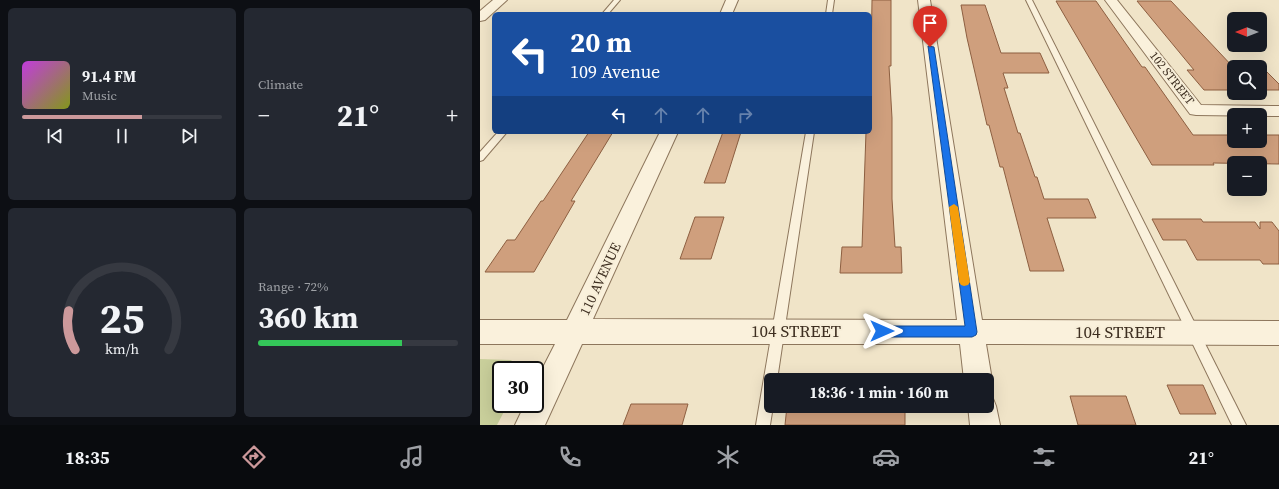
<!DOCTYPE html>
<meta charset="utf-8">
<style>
:root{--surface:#171b24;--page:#242831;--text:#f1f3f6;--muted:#9ea1a6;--line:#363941;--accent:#cc999b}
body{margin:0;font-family:"Source Serif 4",serif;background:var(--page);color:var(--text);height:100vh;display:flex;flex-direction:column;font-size:15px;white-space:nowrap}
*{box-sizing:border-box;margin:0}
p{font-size:13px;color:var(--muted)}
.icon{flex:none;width:22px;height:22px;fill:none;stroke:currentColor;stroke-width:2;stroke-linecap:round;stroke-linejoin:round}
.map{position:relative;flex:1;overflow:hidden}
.panel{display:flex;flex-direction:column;gap:8px;padding:8px;background:#0d0f14;width:480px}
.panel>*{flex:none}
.banner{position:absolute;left:12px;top:12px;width:380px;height:122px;border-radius:6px;box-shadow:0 4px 16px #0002;background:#1a4fa0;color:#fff;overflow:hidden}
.needle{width:26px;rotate:270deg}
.controls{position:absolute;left:747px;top:12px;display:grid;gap:8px}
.controls a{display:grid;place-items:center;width:40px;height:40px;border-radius:6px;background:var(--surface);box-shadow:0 4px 16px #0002;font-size:20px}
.speed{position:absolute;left:12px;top:361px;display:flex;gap:8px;font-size:20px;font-weight:700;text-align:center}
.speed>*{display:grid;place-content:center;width:52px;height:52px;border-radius:50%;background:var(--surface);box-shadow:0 4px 16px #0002;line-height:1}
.speed .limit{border:2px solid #111;border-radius:6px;background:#fff;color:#111}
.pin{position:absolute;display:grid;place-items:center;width:34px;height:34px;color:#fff;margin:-41px -17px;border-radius:50% 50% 50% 0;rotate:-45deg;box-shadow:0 0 4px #0007}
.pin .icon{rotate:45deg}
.me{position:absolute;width:44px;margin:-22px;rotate:90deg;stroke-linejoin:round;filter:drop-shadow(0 0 3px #0008)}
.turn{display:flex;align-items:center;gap:14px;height:84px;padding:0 12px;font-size:18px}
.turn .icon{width:52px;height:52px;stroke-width:2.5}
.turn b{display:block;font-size:28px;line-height:34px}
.lanes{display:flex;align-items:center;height:38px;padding:0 12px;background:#0003;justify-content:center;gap:20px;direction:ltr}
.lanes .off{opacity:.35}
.big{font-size:30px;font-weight:700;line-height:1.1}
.panel .tile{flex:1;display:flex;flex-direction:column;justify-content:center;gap:6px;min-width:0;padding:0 14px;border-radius:6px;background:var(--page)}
.panel .dial{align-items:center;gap:0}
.dial svg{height:104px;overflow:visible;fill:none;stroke:var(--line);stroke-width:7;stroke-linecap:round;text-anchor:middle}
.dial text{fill:var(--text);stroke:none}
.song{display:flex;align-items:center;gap:12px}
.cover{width:48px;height:48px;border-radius:6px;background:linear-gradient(135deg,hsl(290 70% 55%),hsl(70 70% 35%))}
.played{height:4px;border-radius:2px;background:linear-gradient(90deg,var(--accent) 60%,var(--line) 60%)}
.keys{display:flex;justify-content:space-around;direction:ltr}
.heat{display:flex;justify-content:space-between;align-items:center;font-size:22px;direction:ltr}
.charge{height:6px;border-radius:3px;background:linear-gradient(90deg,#34c759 72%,var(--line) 0)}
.panel .tiles{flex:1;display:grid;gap:8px;grid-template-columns:repeat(2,1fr)}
.trip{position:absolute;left:284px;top:373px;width:230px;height:40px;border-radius:6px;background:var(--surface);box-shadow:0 4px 16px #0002;font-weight:700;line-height:40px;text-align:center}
.dock{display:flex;height:64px;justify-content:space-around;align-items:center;background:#090b0e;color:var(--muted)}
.dock .icon{width:28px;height:28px}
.dock .current{color:var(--accent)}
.dock b{font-size:18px;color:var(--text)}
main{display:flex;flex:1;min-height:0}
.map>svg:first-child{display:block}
.green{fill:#c9cf9b}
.building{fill:#cf9f7d;stroke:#8d5f41}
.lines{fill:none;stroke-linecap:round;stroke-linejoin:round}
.lane-casing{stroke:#8d765c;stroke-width:2}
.street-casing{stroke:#8d765c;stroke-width:2}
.lane{fill:#faf1dc;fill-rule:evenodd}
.street{fill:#faf1dc;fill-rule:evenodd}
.route{fill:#1a73e8;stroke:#114b97}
.slow{fill:#f59e0b}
.labels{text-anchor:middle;stroke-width:4;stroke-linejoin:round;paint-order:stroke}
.far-street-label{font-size:12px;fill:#3d2e20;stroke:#f7eed8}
.street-label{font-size:14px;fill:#3d2e20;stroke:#f7eed8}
.near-street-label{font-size:17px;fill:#3d2e20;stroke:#f7eed8}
</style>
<main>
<section class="panel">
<div class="tiles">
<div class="tile">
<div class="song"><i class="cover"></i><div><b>91.4 FM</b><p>Music</p></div></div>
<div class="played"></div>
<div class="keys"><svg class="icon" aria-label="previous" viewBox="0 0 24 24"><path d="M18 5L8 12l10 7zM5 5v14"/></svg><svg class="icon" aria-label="pause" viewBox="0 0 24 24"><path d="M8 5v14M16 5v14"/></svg><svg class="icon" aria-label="next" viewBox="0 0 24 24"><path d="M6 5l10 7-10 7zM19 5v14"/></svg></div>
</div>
<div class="tile"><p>Climate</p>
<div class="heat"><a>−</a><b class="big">21°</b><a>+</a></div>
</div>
<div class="tile dial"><svg viewBox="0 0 100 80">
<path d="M14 69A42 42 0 1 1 86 69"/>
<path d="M14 69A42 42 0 0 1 9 39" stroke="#cc999b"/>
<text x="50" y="56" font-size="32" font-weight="700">25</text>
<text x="50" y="72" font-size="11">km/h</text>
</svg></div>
<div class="tile"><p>Range · 72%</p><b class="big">360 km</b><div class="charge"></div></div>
</div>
</section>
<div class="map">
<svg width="799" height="425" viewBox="0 0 799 425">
<rect width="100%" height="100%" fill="#f0e4c8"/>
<path class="green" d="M 0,359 L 31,360 L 39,368 L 39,370 L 21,370 L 21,404 L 28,404 L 17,425 L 0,425 Z"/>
<g class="building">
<path d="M 392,0 L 411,0 L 411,66 L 409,66 L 412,118 L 412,199 L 415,247 L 421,247 L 422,273 L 360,273 L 362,247 L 382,247 L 386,132 L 390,132 Z"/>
<path d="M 576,1 L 616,1 L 662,67 L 665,67 L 713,135 L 754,135 L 754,141 L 780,141 L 780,135 L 799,135 L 799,164 L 733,163 L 734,165 L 672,165 Z"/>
<path d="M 657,1 L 691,1 L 754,68 L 754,90 L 724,90 L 707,70 L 714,70 Z"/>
<path d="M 481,5 L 505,5 L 521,53 L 560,53 L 569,73 L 523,73 L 528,88 L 524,88 L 538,133 L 540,133 L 555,177 L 557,177 L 564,199 L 608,199 L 616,218 L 567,218 L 584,271 L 550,271 L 523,167 L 520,167 L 509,125 L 507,125 L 487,38 Z"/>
<path d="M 780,70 L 785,70 L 799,84 L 799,90 L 780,90 Z"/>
<path d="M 109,132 L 133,132 L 91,201 L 95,201 L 54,272 L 5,272 L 27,240 L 35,240 L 61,201 L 63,201 Z"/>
<path d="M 243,132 L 261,132 L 245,183 L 224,183 Z"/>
<path d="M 215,217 L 244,217 L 231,259 L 200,259 Z"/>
<path d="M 672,219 L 721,219 L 723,222 L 775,222 L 780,229 L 780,222 L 792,222 L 799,231 L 799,264 L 783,264 L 780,260 L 717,260 L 706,240 L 683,240 Z"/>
<path d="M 687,385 L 723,385 L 736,414 L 700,414 Z"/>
<path d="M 590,396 L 646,396 L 656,425 L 598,425 Z"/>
<path d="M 151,404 L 208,404 L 202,425 L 143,425 Z"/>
<path d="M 307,406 L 425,406 L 425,425 L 305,425 Z"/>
</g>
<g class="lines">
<defs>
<g id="lane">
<path d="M 134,0 L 140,0 L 128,14 L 122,14 Z"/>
<path d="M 348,0 L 354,0 L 352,14 L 346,14 Z"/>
<path d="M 546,0 L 552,0 L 766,425 L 752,425 Z"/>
<path d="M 18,132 L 27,132 L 3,160 L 0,161 L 0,152 Z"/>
<path d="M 326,132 L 334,132 L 297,380 L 291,380 L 291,406 L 293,406 L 290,425 L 276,425 Z"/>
</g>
<g id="street">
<path d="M 13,0 L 27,0 L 5,20 L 0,21 L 0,11 Z"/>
<path d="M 246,0 L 258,0 L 252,14 L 240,14 Z"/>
<path d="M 438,0 L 450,0 L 502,320 L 799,321 L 799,345 L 506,344 L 512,380 L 507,390 L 507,380 L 484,380 L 480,344 L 102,344 L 65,425 L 35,425 L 45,404 L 55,404 L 55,383 L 75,344 L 0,344 L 0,320 L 87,320 L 180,132 L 198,132 L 113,319 L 477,320 Z"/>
<path d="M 625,0 L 637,0 L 721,105 L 799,106 L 799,116 L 716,115 L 710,114 Z"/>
<path d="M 507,394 L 512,396 L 516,406 L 520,425 L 490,425 L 488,406 L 507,406 Z"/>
</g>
</defs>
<use href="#lane" class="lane-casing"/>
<use href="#street" class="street-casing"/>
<use href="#lane" class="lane"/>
<use href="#street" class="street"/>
</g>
<path class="route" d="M 448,46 L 454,47 L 497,332 L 496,335 L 492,337 L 402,337 L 398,335 L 397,331 L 398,328 L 402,326 L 485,326 Z"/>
<path class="slow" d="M 474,204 L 478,207 L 490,282 L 488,285 L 484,286 L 481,285 L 479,282 L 469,207 Z"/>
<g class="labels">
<g class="far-street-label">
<text transform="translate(692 78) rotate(52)" y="4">102 STREET</text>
</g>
<g class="street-label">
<text transform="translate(120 279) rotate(-65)" y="5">110 AVENUE</text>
</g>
<g class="near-street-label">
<text x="316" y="337">104 STREET</text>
<text x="640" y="338">104 STREET</text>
</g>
</g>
</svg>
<div class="controls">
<a><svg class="needle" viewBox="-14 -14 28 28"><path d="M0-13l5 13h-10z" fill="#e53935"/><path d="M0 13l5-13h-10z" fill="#9ea1a6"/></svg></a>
<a><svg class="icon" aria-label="search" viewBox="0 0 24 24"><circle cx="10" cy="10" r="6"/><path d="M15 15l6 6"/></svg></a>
<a>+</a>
<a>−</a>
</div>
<div class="speed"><div class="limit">30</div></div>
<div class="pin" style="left:450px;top:47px;background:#d93025"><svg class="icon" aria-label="arrive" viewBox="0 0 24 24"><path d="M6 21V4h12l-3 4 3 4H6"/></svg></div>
<svg class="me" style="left:402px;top:331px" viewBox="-20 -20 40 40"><path d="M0-17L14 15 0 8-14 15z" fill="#1a73e8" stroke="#fff" stroke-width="4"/></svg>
<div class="trip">18:36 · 1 min · 160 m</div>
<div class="banner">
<div class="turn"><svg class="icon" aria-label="left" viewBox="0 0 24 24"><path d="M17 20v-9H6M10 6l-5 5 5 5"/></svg><div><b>20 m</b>109 Avenue</div></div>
<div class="lanes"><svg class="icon" aria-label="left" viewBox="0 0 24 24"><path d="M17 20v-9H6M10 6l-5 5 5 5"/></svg><svg class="icon off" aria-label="ahead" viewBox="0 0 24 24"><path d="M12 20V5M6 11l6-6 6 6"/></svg><svg class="icon off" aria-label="ahead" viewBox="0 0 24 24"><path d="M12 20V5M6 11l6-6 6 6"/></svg><svg class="icon off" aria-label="right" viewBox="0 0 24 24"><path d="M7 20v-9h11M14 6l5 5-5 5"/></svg></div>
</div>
</div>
</main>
<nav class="dock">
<b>18:35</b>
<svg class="icon current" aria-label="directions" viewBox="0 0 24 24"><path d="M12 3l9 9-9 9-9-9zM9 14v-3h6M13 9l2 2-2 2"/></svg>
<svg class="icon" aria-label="music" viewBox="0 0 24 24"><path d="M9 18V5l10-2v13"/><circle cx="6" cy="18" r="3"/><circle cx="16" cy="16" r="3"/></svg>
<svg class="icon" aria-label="phone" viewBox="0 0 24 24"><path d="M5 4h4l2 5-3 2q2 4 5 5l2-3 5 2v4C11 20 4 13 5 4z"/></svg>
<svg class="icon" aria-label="climate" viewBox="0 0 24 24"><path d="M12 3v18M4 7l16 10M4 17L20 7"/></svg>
<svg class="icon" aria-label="car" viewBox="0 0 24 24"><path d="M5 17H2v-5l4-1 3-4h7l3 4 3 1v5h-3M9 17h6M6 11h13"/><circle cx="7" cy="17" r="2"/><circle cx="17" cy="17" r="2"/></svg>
<svg class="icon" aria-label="filters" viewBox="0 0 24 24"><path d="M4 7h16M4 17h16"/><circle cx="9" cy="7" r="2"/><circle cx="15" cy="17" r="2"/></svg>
<b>21°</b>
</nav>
